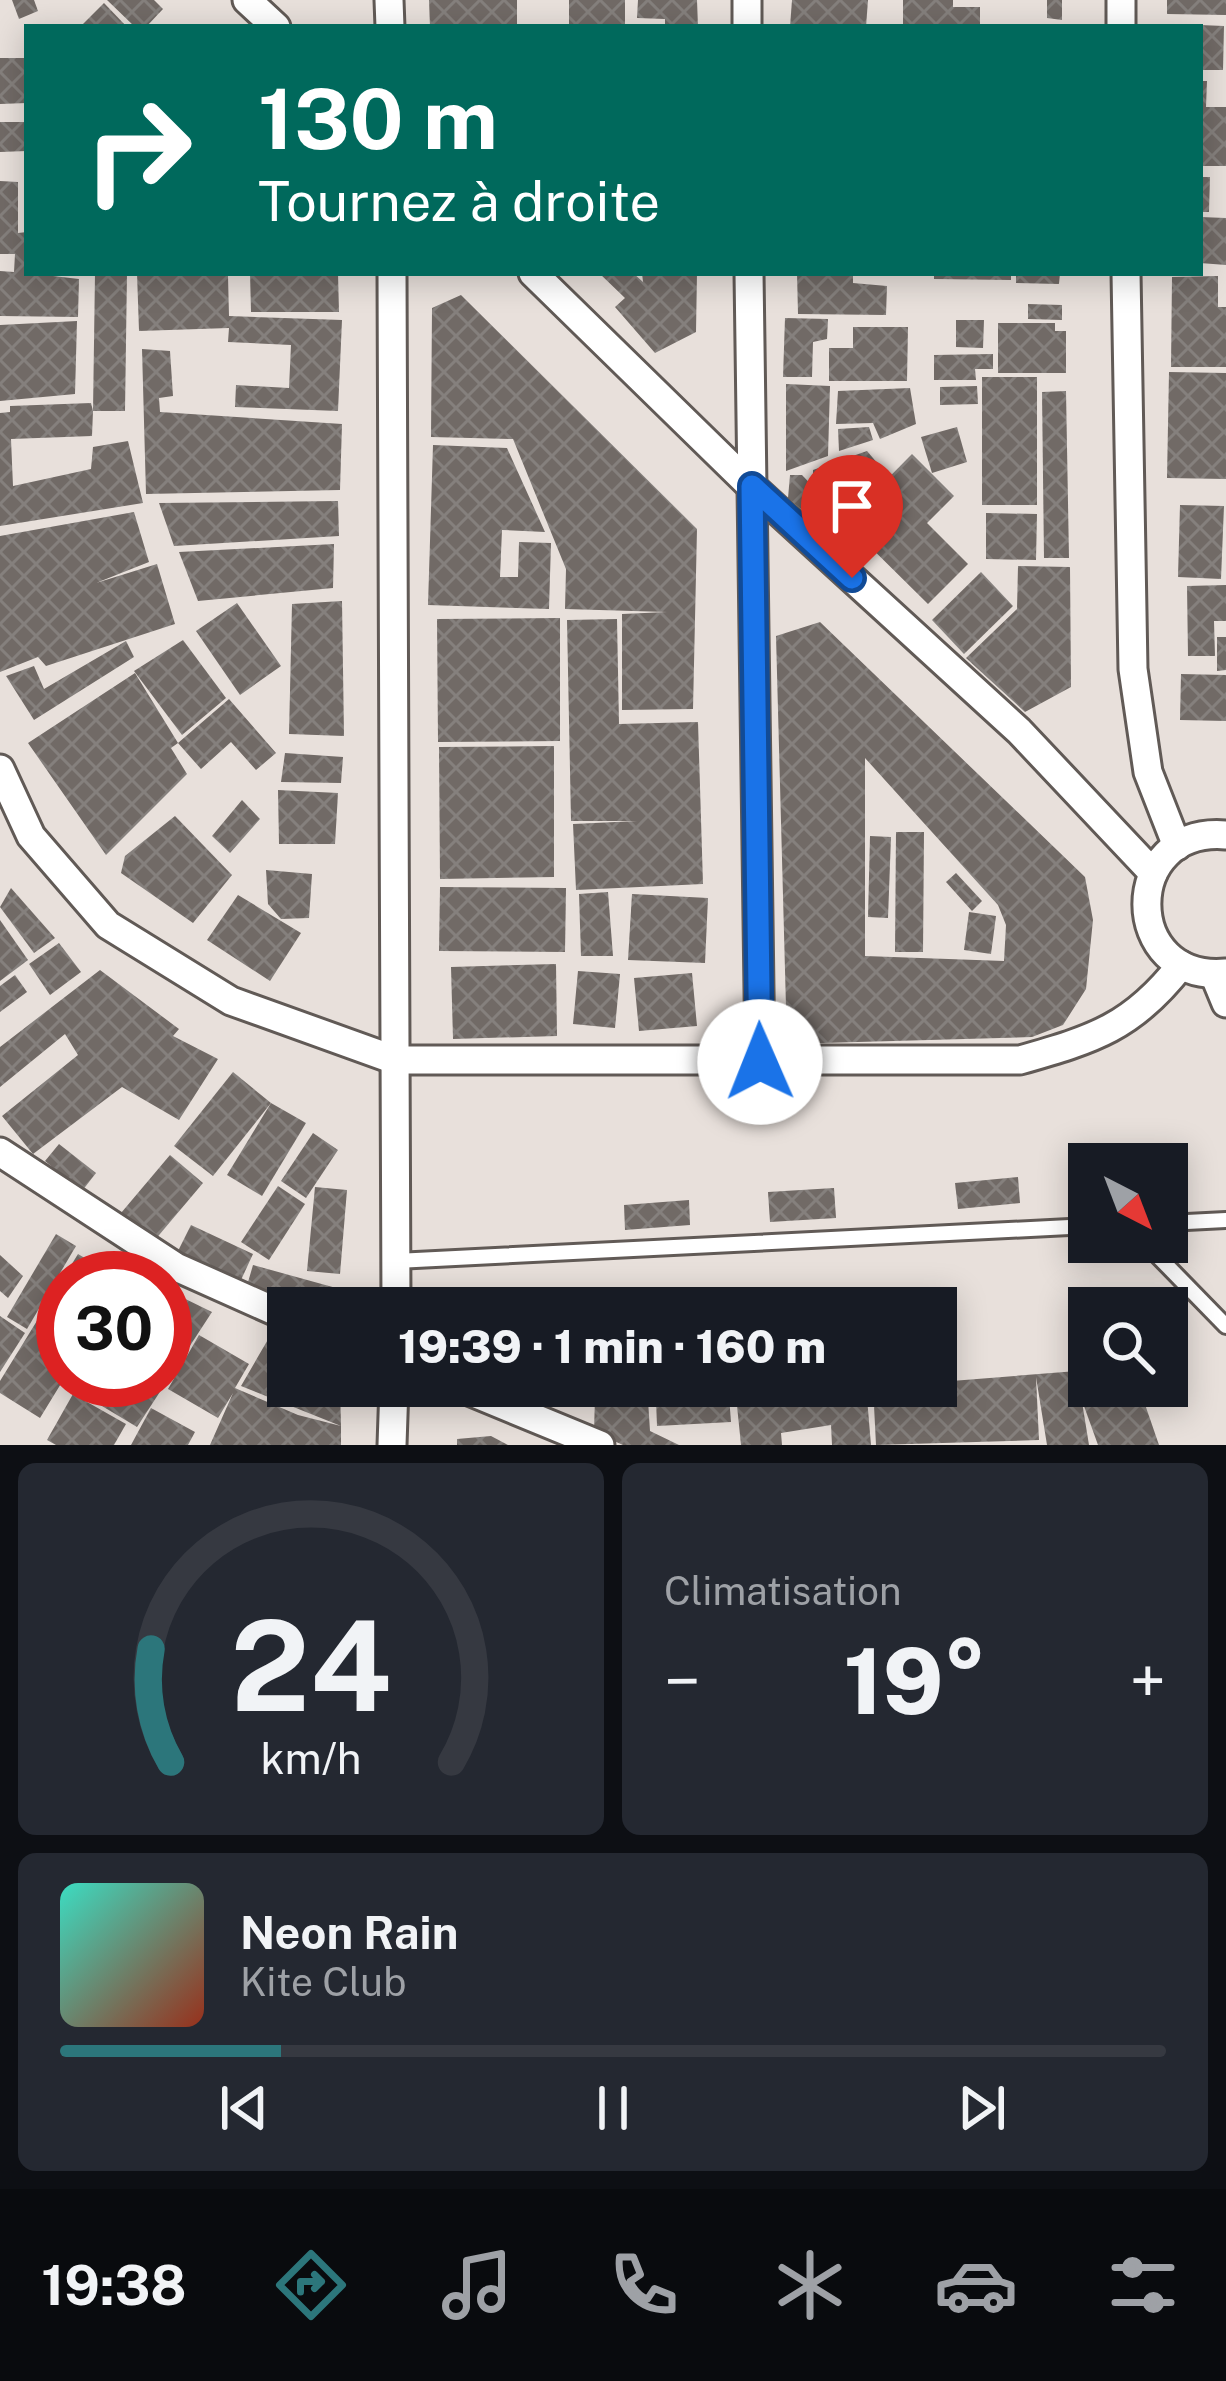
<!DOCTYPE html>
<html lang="fr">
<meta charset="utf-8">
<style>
:root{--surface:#171b24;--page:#242831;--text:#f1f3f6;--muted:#9ea1a6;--line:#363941;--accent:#2c767b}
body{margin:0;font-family:"Public Sans",sans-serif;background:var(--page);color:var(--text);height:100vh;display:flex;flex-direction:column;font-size:45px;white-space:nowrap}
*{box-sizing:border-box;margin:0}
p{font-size:39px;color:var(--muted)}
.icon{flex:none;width:66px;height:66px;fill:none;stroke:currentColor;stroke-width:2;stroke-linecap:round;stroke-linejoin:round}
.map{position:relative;height:1445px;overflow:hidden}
.panel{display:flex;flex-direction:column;gap:18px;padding:18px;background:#0d0f14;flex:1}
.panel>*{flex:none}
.hud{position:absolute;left:24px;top:24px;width:1179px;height:252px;border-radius:0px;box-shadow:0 6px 30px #0003;background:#00695c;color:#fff;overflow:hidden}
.needle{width:78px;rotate:138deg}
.controls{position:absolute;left:1068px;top:1143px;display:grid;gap:24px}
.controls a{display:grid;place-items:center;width:120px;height:120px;border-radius:0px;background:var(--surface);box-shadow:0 6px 30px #0003;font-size:60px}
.speed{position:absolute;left:36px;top:1251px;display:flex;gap:24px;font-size:60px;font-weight:700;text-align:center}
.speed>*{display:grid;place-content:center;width:156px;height:156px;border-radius:50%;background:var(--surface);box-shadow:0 6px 30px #0003;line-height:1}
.speed .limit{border:18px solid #d22;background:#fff;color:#111}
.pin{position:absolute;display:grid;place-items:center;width:102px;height:102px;color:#fff;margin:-123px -51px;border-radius:50% 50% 50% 0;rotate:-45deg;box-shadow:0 0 12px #0007}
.pin .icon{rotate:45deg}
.me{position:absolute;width:132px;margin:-66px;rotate:359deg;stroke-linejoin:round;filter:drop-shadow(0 0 9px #0008)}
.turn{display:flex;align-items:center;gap:42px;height:252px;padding:0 36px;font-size:54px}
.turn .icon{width:156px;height:156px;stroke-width:2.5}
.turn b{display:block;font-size:84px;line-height:102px}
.big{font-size:90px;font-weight:800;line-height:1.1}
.panel .tile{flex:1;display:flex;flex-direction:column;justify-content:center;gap:18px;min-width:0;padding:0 42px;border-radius:18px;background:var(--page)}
.panel .dial{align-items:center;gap:0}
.dial svg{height:312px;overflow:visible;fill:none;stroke:var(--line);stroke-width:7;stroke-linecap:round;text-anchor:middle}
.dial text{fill:var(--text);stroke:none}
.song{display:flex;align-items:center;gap:36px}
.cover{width:144px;height:144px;border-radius:18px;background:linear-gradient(135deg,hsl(170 70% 55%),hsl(10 70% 35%))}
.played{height:12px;border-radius:6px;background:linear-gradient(90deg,var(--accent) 20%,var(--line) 20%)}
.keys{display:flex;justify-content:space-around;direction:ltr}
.heat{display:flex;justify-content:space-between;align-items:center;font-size:66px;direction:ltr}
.panel .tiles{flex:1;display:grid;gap:18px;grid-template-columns:1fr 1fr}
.tile:last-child{grid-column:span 2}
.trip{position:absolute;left:267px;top:1287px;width:690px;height:120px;border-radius:0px;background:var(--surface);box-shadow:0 6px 30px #0003;font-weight:800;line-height:120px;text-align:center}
.tab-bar{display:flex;height:192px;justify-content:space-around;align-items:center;background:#090b0e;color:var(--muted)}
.tab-bar .icon{width:84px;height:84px}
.tab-bar .on{color:var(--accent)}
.tab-bar b{font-size:54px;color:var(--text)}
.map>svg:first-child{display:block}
.building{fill:url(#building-cross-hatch);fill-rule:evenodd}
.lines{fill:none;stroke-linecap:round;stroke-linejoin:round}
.service-casing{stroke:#615a56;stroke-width:20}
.minor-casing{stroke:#615a56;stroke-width:33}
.service{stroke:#fff;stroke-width:14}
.minor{stroke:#fff;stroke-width:27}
.route-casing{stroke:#114b97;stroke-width:30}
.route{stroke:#1a73e8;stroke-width:21}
</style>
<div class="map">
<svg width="1226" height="1445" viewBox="0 0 1226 1445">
<defs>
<pattern id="building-cross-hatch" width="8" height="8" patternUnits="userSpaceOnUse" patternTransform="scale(3)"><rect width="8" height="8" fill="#716a66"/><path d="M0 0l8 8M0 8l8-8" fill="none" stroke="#85807d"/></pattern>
</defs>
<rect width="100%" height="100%" fill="#e8e0db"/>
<g class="building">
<path d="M 12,0 L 34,0 L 38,11 L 19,19 Z"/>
<path d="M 107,0 L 154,0 L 163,9 L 146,27 L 135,27 Z"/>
<path d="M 429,0 L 517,0 L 517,27 L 430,27 Z"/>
<rect x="569" y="0" width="56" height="27"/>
<path d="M 638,0 L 697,0 L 698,27 L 665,27 L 665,19 L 637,18 Z"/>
<path d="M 792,0 L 868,0 L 866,27 L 790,27 Z"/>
<path d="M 903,0 L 953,0 L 953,7 L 980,7 L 980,27 L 903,27 Z"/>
<path d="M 1047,0 L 1062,0 L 1062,20 L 1047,18 Z"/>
<path d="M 1167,0 L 1226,0 L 1226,15 L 1167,14 Z"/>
<path d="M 104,3 L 127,27 L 80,27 Z"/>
<path d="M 1200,25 L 1224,26 L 1223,70 L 1200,70 Z"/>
<path d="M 0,58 L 27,58 L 27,103 L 0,104 Z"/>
<path d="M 1200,81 L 1207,81 L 1206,107 L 1226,107 L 1226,166 L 1200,166 Z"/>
<path d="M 0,122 L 27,122 L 27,151 L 0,152 Z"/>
<path d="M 1200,177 L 1210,177 L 1209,212 L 1200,212 Z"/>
<path d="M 0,181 L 18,182 L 18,233 L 27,232 L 27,273 L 79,279 L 78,317 L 0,316 L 0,271 L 14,272 L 15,254 L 0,254 Z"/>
<path d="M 1200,217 L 1226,218 L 1226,265 L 1200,263 Z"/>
<path d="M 95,273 L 127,273 L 125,411 L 93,411 L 92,436 L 11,439 L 13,486 L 91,469 L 93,447 L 128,441 L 143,503 L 0,526 L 0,413 L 10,412 L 10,406 L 91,403 L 93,411 Z"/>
<path d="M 137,273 L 228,276 L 229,316 L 342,320 L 338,411 L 235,407 L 236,385 L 289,388 L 291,345 L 228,342 L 229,328 L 139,331 Z"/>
<path d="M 250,273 L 338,273 L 339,312 L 251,312 Z"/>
<path d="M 599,273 L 633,273 L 643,282 L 642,273 L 697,273 L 696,332 L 655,353 L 615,307 L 625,298 Z"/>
<path d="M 797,273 L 853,273 L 853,283 L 887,286 L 886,315 L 798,314 Z"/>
<path d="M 934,273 L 1011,273 L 1011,280 L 934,279 Z"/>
<path d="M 1016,273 L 1060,273 L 1059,284 L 1016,283 Z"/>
<path d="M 1218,276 L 1218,307 L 1226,307 L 1226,367 L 1171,367 L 1172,277 Z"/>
<path d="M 461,295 L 697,529 L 693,709 L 622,710 L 622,614 L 667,612 L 565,609 L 566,569 L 513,439 L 431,437 L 432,308 Z"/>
<path d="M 1028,304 L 1062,305 L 1062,320 L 1028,319 Z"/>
<path d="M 785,318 L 828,319 L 827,339 L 813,342 L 812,377 L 783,377 Z"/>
<path d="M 956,320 L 984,320 L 983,348 L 956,347 Z"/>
<path d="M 77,321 L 75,394 L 0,401 L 0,325 Z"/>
<path d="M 998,323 L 1055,323 L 1055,331 L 1066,331 L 1066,373 L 998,373 Z"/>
<path d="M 853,327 L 908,327 L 907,381 L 829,381 L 829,348 L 853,348 Z"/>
<path d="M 142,349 L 170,351 L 173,396 L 159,398 L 160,412 L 342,424 L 340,490 L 146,494 Z"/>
<path d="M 993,354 L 993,369 L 975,369 L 976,380 L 934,380 L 934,355 Z"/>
<path d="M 1169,372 L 1226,373 L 1226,479 L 1167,478 Z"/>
<rect x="982" y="377" width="55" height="128"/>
<path d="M 786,384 L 830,386 L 828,456 L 786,471 Z"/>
<path d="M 977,386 L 978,404 L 940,405 L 940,387 Z"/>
<path d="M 910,388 L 916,424 L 880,439 L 873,423 L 836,424 L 838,391 Z"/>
<path d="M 1066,391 L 1069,558 L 1044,558 L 1042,392 Z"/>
<path d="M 869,427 L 873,440 L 839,451 L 838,429 Z"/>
<path d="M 957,427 L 967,462 L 932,473 L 921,437 Z"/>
<path d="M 433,445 L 507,448 L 545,532 L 502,530 L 500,577 L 518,577 L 519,542 L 551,543 L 549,609 L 428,605 Z"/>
<path d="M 867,451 L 884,471 L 839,509 L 813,485 L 813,470 Z"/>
<path d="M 912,454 L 954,496 L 927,523 L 968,564 L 928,604 L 845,522 Z"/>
<path d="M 790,475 L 802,475 L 839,514 L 839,529 L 822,527 L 788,498 Z"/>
<path d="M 338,501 L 339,536 L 174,546 L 159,503 Z"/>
<path d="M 1180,505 L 1224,506 L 1221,579 L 1178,577 Z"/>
<path d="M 134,512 L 149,562 L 96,583 L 157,564 L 175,624 L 46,666 L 38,657 L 0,672 L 0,536 Z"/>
<path d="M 986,513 L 1037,514 L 1036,560 L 986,559 Z"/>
<path d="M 334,544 L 333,588 L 198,601 L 179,552 Z"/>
<path d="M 1018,566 L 1070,567 L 1071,687 L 1025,712 L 966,658 L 1017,609 Z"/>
<path d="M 981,572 L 1013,606 L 964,654 L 932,620 Z"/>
<path d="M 1226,585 L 1226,621 L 1214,621 L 1215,656 L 1188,656 L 1187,586 Z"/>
<path d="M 342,601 L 344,736 L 289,734 L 292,604 Z"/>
<path d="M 237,603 L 281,666 L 240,695 L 196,631 Z"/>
<path d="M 560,618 L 560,741 L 438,742 L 437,619 Z"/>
<path d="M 617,619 L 619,724 L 698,722 L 703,884 L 576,890 L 573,824 L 637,821 L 571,821 L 567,620 Z"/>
<path d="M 820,622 L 1085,877 L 1093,920 L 1086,989 L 1063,1025 L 1032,1037 L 787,1044 L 776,636 ZM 865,758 L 998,905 L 1006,925 L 1004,961 L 865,956 Z"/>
<path d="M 1217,637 L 1226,637 L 1226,670 L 1217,671 Z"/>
<path d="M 183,640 L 226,698 L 182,735 L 134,671 Z"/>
<path d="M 126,641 L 134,657 L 34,720 L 6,676 L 34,666 L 44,689 Z"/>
<path d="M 135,673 L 178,743 L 229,699 L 276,753 L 256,770 L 231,742 L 201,769 L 178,743 L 171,748 L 187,774 L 106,855 L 28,743 Z"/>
<path d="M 1181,674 L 1226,675 L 1226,721 L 1180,720 Z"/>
<path d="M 554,746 L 554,877 L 440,879 L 439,747 Z"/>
<path d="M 285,753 L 343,757 L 341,783 L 281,782 Z"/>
<path d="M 278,790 L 338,793 L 335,844 L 279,844 Z"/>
<path d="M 242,800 L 260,819 L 230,853 L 212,836 Z"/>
<path d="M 175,816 L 232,875 L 193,923 L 121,873 L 125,856 Z"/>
<path d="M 896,832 L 924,832 L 923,952 L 895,952 Z"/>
<path d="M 870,836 L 891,837 L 888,918 L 868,917 Z"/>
<path d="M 266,870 L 312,874 L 309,918 L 281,919 L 268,904 Z"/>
<path d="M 956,873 L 982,901 L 972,911 L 946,882 Z"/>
<path d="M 440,887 L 566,888 L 565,952 L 439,951 Z"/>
<path d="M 11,888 L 55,938 L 34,953 L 0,907 Z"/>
<path d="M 608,892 L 613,956 L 581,956 L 579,894 Z"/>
<path d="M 632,894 L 708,898 L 705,963 L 628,960 Z"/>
<path d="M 238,895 L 301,933 L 270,981 L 207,940 Z"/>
<path d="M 969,912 L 996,916 L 991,954 L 964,950 Z"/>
<path d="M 0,920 L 28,960 L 0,981 Z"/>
<path d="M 59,943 L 81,972 L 50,995 L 29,964 Z"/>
<path d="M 556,964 L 557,1036 L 453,1039 L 451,967 Z"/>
<path d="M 100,970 L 179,1029 L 173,1036 L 218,1059 L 179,1120 L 122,1087 L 33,1154 L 2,1116 L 78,1055 L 65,1034 L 0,1087 L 0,1047 Z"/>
<path d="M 578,971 L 620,974 L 615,1028 L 573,1024 Z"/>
<path d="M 692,973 L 697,1026 L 639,1031 L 634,978 Z"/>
<path d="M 15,975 L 27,992 L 0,1012 L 0,986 Z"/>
<path d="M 233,1072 L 271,1103 L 213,1176 L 174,1146 Z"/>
<path d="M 271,1103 L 306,1123 L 262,1196 L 227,1175 Z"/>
<path d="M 313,1133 L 338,1150 L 306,1198 L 281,1181 Z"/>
<path d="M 59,1144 L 96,1173 L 82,1191 L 45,1161 Z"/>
<path d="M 170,1155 L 203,1183 L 154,1241 L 121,1213 Z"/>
<path d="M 1018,1177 L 1020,1203 L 958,1209 L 955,1183 Z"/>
<path d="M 278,1186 L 305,1204 L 269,1260 L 241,1242 Z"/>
<path d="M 315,1187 L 347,1190 L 340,1274 L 307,1271 Z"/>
<path d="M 834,1188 L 836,1218 L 770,1222 L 768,1192 Z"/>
<path d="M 689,1200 L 690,1225 L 625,1230 L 624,1205 Z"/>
<path d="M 191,1225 L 253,1254 L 241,1280 L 178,1251 Z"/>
<path d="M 56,1234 L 76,1246 L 27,1329 L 7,1317 Z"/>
<path d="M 78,1254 L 118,1278 L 63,1278 L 63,1380 L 165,1380 L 165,1289 L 212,1312 L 137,1427 L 62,1382 L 40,1418 L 0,1393 L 0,1381 Z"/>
<path d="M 0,1255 L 23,1276 L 8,1298 L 0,1291 Z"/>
<path d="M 253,1265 L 347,1291 L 342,1308 L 316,1308 L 246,1289 Z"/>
<path d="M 0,1316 L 25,1333 L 0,1372 Z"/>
<path d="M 199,1335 L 249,1364 L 235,1388 L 298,1415 L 341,1426 L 241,1386 L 270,1336 L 288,1344 L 288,1386 L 340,1386 L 341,1426 L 341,1445 L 210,1445 L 233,1393 L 218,1418 L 168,1389 Z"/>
<path d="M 936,1369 L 941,1369 L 939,1382 L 1077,1371 L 1089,1445 L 1047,1445 L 1036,1377 L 1039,1440 L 876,1445 L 873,1386 L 936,1386 Z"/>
<path d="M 735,1386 L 866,1386 L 871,1445 L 832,1445 L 831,1425 L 781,1433 L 782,1445 L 741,1445 Z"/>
<path d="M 1139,1387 L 1159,1445 L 1098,1445 L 1084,1406 Z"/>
<path d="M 73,1394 L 126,1424 L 114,1445 L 56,1445 L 47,1440 Z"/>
<path d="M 595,1396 L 648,1400 L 650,1431 L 679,1445 L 623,1445 L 594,1432 Z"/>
<path d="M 729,1396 L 731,1422 L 657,1426 L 656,1400 Z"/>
<path d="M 151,1408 L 195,1432 L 188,1445 L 131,1445 Z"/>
<path d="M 491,1436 L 508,1445 L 457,1445 L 457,1439 Z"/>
</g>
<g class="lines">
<defs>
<g id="service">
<path d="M 1167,1223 L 1226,1220"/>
<path d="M 1144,1242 L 1226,1326"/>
<path d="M 396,1261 L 1089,1226"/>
</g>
<g id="minor">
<path d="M 247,0 L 276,27"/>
<path d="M 389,0 L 390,27"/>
<path d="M 747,0 L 747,27"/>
<path d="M 1121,0 L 1121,27"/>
<path d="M 392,273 L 396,1308"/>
<path d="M 533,273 L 751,486 L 1019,731 L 1153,873"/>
<path d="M 749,273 L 760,1062"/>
<path d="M 1126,273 L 1133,669 L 1148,772 L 1177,846"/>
<path d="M 0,769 L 31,836 L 108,925 L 231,1001 L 395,1060 L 1020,1060 C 1094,1039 1133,1027 1181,965"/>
<path d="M 1226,835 C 1120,826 1121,983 1226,973"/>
<path d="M 1214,974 L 1226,1003"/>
<path d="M 0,1152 L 176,1267 L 288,1317"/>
<path d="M 457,1386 L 600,1445"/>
<path d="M 392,1445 L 394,1386"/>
</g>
</defs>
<use href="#service" class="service-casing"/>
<use href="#minor" class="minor-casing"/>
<use href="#service" class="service"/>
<use href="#minor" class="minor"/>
</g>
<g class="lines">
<defs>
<path id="route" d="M 760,1062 L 752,486 L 852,578"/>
</defs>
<use href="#route" class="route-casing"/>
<use href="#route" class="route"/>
</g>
</svg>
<div class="controls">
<a><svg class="needle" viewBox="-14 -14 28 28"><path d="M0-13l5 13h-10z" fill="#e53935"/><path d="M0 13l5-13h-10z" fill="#9ea1a6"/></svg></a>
<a><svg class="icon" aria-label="search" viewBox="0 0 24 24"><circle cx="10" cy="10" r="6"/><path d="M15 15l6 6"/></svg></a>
</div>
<div class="speed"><div class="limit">30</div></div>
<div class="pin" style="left:852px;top:578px;background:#d93025"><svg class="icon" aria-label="arrive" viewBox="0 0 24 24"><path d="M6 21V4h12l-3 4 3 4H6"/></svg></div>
<svg class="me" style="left:760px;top:1062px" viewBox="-20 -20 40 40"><circle r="19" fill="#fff"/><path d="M0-13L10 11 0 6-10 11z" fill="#1a73e8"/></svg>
<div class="trip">19:39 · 1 min · 160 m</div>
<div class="hud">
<div class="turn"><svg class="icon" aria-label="right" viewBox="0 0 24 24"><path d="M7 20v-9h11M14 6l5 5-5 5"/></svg><div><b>130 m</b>Tournez à droite</div></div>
</div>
</div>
<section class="panel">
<div class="tiles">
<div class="tile dial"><svg viewBox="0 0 100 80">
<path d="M14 69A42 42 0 1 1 86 69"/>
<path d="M14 69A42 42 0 0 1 9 40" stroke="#2c767b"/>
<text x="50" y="56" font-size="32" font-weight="700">24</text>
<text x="50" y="72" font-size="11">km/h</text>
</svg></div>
<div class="tile"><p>Climatisation</p>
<div class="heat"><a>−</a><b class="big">19°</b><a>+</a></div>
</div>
<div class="tile">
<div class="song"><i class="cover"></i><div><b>Neon Rain</b><p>Kite Club</p></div></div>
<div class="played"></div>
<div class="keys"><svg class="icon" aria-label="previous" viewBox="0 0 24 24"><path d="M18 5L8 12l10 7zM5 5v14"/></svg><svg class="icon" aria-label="pause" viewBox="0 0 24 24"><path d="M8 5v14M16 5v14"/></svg><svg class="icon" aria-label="next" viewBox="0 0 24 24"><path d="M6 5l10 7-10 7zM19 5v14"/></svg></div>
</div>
</div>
</section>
<nav class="tab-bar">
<b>19:38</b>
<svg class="icon on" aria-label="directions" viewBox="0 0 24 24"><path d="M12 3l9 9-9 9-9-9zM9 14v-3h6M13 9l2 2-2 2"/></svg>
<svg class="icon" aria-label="music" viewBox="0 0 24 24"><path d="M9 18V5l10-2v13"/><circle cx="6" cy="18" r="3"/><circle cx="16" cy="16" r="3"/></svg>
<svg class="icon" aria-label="phone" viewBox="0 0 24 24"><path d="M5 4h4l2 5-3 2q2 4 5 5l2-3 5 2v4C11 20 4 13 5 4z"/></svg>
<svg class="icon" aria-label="climate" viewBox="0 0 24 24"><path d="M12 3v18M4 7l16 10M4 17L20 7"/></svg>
<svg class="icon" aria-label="car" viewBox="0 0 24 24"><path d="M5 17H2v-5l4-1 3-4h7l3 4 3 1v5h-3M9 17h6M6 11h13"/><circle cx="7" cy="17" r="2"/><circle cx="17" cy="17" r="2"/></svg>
<svg class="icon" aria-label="filters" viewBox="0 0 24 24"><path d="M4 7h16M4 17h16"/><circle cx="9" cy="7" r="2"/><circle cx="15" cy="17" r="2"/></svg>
</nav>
